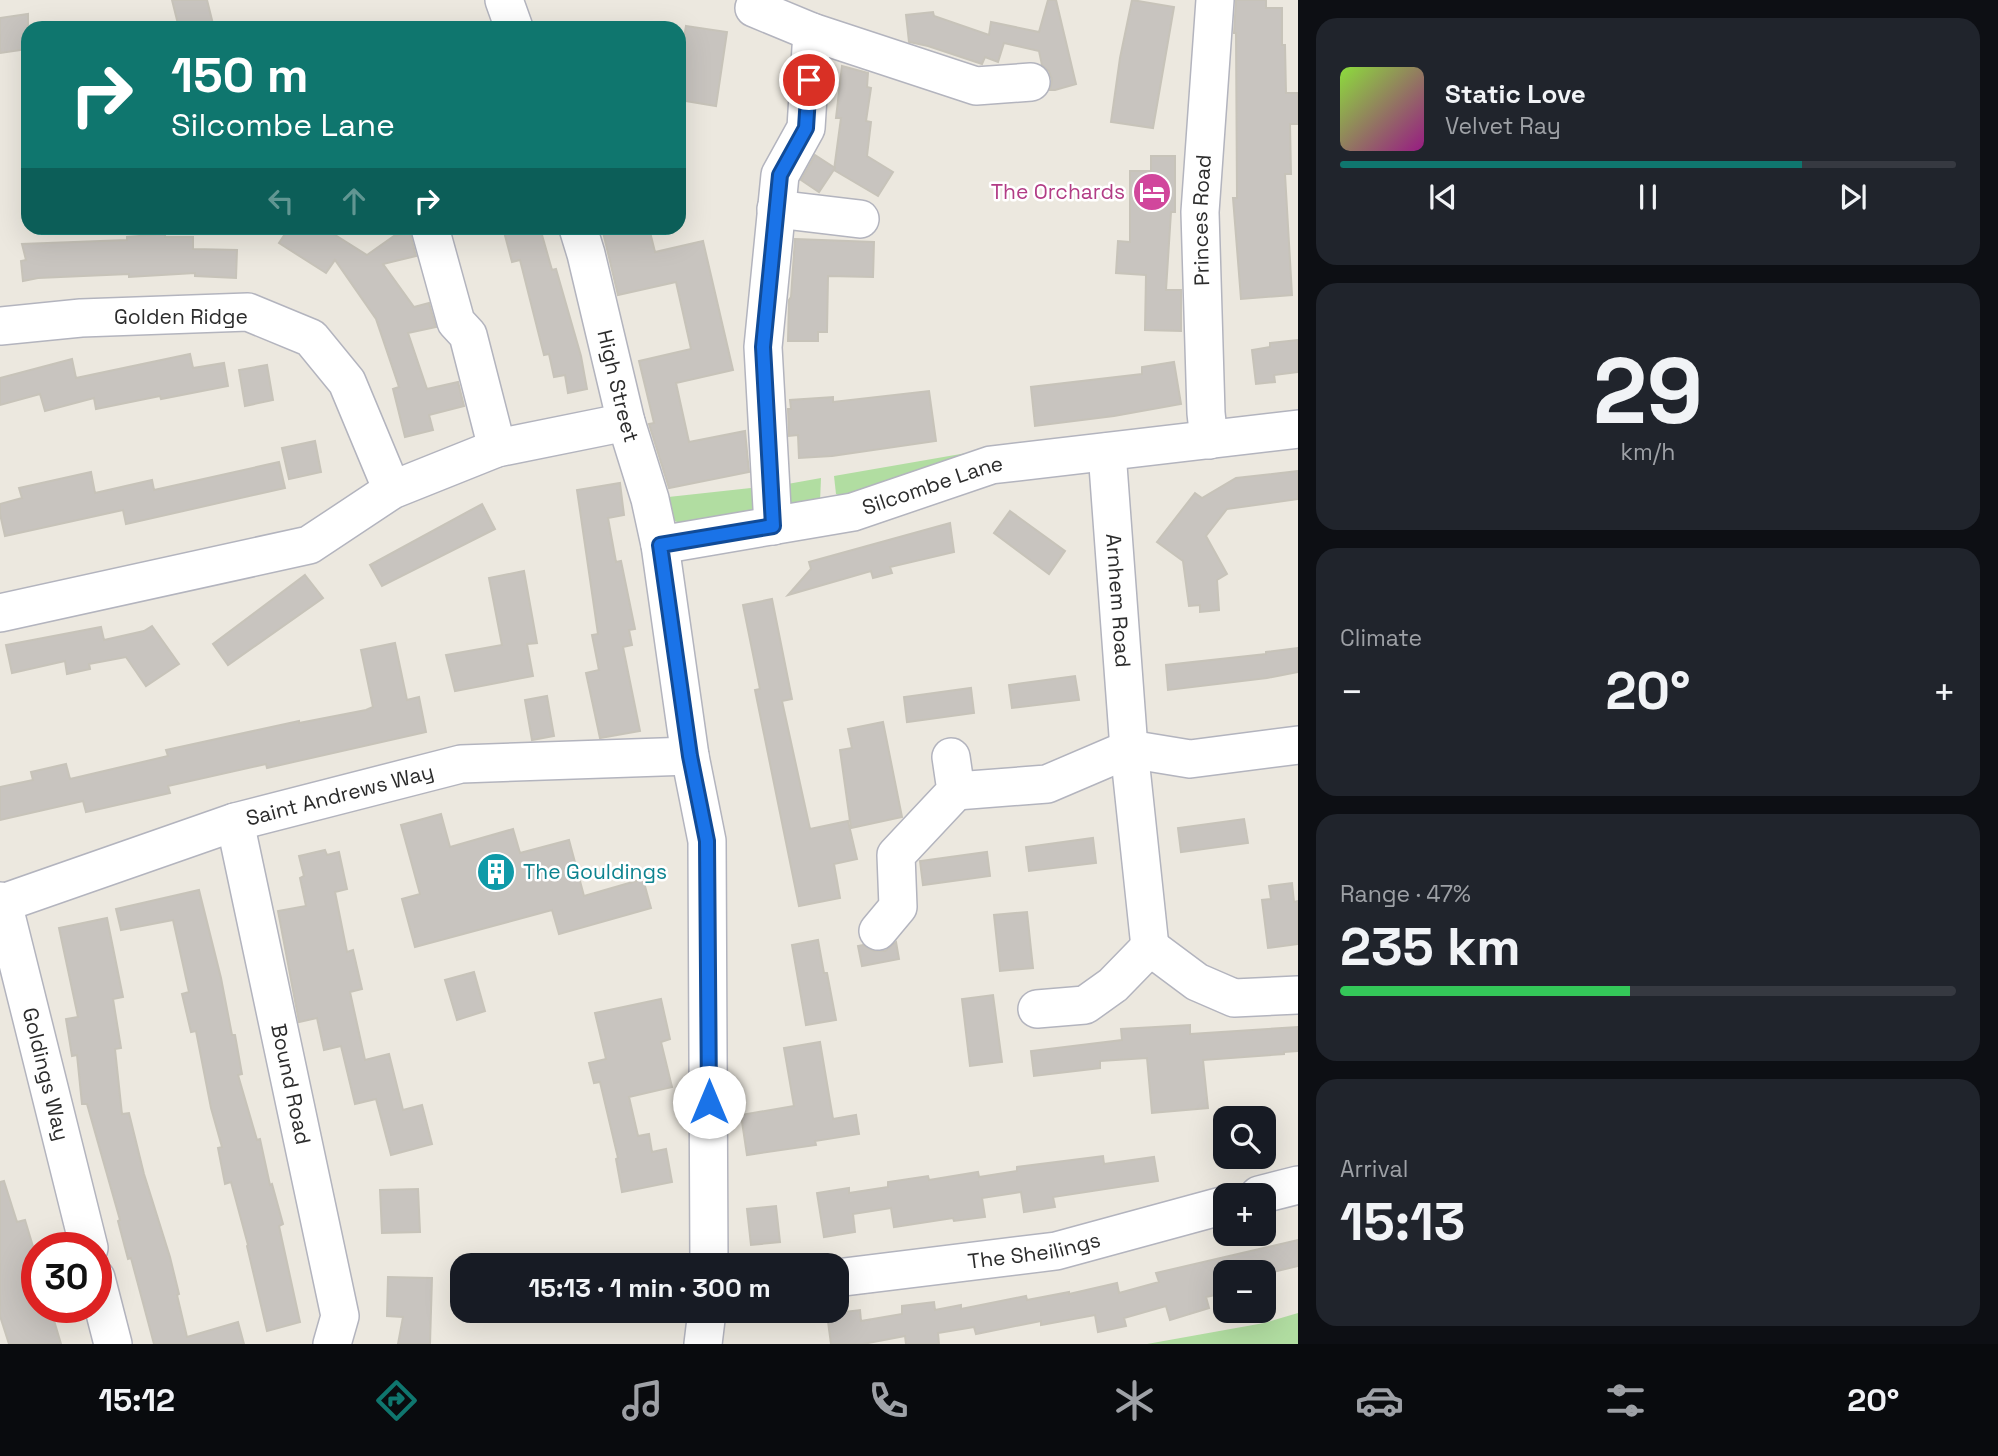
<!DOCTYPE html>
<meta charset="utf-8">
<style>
:root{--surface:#171b24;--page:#20242c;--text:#f1f3f6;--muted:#9ea1a6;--line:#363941;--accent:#0f766e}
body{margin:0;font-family:"Space Grotesk",sans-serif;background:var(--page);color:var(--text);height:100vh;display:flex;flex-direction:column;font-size:26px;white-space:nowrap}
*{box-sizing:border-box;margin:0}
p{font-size:23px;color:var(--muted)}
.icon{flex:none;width:38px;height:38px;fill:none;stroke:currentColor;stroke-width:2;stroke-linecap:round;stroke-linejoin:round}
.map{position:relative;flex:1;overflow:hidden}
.side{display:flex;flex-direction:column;gap:18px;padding:18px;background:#0d0f14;width:700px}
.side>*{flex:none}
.hud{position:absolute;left:21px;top:21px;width:665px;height:214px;border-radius:21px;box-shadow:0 7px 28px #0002;background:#0f766e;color:#fff;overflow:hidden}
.buttons{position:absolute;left:1213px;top:1106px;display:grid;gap:14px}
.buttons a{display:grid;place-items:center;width:63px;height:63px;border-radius:14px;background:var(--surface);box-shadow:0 7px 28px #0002;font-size:35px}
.speed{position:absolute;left:21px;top:1232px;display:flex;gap:14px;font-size:35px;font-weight:700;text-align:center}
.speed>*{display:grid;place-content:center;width:91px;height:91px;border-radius:50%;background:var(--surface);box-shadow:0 7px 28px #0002;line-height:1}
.speed .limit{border:10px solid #d22;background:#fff;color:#111}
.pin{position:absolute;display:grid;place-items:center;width:60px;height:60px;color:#fff;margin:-30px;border:4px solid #fff;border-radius:50%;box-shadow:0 2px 7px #0007}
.me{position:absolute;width:77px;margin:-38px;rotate:0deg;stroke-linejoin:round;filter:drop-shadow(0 0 5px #0008)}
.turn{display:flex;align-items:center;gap:24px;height:147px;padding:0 35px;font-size:32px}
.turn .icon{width:91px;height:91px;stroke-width:2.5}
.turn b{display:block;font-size:49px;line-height:60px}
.lanes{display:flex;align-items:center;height:66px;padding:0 35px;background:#0003;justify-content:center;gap:35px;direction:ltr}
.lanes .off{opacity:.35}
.big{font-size:52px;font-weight:600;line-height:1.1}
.side .tile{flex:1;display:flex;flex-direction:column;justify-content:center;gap:10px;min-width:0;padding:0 24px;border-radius:21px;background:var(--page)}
.side .dial{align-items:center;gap:0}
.dial b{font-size:91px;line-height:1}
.song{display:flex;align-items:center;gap:21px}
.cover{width:84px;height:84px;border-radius:10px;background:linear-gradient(135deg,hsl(90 70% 55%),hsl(310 70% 35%))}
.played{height:7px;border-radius:4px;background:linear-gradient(90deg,var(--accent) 75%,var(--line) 75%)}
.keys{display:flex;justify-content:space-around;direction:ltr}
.heat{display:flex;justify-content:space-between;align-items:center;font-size:38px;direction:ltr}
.charge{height:10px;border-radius:5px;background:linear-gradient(90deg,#34c759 47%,var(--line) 0)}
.trip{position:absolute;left:450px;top:1253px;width:399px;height:70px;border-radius:21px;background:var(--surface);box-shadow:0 7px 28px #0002;font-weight:600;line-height:70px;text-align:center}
.menu{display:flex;height:112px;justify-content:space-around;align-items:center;background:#090b0e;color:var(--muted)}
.menu .icon{width:49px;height:49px}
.menu .current{color:var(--accent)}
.menu b{font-size:32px;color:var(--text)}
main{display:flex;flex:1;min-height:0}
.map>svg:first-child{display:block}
.green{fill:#b1dda1}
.building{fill:#c8c4bf;stroke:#c7c3b9;stroke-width:2}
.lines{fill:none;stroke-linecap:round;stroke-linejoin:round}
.minor-casing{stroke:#b3b4be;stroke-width:40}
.minor{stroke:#fff;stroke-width:37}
.route-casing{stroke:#114b97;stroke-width:18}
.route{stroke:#1a73e8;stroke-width:12}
.labels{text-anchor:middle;stroke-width:5;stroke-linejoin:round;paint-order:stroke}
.hotel-label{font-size:21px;fill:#b23c85;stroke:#fff;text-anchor:end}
.street-label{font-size:21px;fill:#2c2c2c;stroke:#fff}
.culture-label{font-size:21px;fill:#0d838f;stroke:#fff;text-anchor:start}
</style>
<main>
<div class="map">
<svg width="1298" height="1344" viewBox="0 0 1298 1344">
<rect width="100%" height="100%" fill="#ece8df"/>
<g class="green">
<path d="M 978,451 L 843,497 L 836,494 L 834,476 Z"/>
<path d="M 821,478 L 820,502 L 793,506 L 781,498 L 782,485 Z"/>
<path d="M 760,487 L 756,510 L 683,525 L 663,515 L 650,499 Z"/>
<path d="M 1298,1313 L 1298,1344 L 1147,1344 L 1264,1323 Z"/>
</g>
<g class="building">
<path d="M 172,0 L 207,0 L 214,28 L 179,28 Z"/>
<path d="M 1048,0 L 1056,0 L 1076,84 L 1055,90 L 1050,90 L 1052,80 L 1049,71 L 1042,65 L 1039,51 L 1004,43 L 998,62 L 985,57 L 982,64 L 928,46 L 909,42 L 906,15 L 933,12 L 934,16 L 989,35 L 991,22 L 1039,32 Z"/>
<path d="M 1132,0 L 1174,7 L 1153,128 L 1111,122 L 1120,58 Z"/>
<path d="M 1236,0 L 1266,0 L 1266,8 L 1282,8 L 1282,45 L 1285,45 L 1286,93 L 1298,93 L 1298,124 L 1290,124 L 1291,174 L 1285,174 L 1292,295 L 1241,299 L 1233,198 L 1237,198 L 1236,33 L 1234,33 Z"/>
<path d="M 28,14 L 28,49 L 0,53 L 0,18 Z"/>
<path d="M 686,26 L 727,32 L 716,106 L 679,100 L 679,67 Z"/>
<path d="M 842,66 L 868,73 L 867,87 L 871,88 L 866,121 L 871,122 L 867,156 L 893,172 L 878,196 L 834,170 L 841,118 L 836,118 Z"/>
<path d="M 815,155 L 835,168 L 819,192 L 801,180 Z"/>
<path d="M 1151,156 L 1175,156 L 1175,212 L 1171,212 L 1166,290 L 1181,290 L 1181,331 L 1145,330 L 1146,275 L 1116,273 L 1118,241 L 1130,242 L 1130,171 L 1151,171 Z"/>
<path d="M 289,228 L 324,228 L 367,255 L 394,236 L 410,233 L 416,256 L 383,264 L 414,307 L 429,303 L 436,327 L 408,333 L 427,389 L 458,382 L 464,406 L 429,415 L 433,430 L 405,437 L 393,389 L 399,387 L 376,319 L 335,260 L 326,273 L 279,243 Z"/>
<path d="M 503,228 L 540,228 L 552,270 L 556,269 L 581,356 L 587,389 L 568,393 L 565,375 L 554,377 L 549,354 L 544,355 L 520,260 L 512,262 Z"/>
<path d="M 602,228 L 649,228 L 655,252 L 703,241 L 733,370 L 676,383 L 689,442 L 745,431 L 749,472 L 669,488 L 649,424 L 654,423 L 639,361 L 691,349 L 676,282 L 618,295 Z"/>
<path d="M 165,234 L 165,237 L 193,237 L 193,249 L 237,250 L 236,278 L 195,276 L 195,273 L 129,277 L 129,274 L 38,278 L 23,281 L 21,261 L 26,260 L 22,244 L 127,240 L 127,237 Z"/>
<path d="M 795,239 L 874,242 L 873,277 L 828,276 L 827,332 L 818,332 L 818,341 L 788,341 L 789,300 L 791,297 Z"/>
<path d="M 1298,340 L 1298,372 L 1274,375 L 1275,382 L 1256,384 L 1252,350 L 1270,347 L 1270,343 Z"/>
<path d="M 190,354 L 193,368 L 224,363 L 228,386 L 161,399 L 160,396 L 96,409 L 94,398 L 45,411 L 40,394 L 0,405 L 0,378 L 72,359 L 76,378 Z"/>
<path d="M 1174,362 L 1181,404 L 1114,416 L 1035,426 L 1031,387 L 1142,374 L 1142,367 Z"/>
<path d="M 267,365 L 273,400 L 245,406 L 239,370 Z"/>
<path d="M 929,391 L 936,441 L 832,456 L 799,458 L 798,435 L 789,436 L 788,409 L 791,409 L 790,400 L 833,397 L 833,402 Z"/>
<path d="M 315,441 L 321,472 L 289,479 L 282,448 Z"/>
<path d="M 279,462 L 285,488 L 126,524 L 123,510 L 5,536 L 0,514 L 0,504 L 22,498 L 19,488 L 91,472 L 95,493 L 152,480 L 154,490 Z"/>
<path d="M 1298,471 L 1298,499 L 1227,509 L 1206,536 L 1227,574 L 1217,580 L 1219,610 L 1200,612 L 1200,605 L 1189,606 L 1183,561 L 1157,542 L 1195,493 L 1202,498 L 1236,478 Z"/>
<path d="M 620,483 L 624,515 L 608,518 L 616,562 L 621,561 L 635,629 L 629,630 L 632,645 L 623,647 L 640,731 L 600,738 L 586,673 L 599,670 L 592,635 L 598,634 L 577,490 Z"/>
<path d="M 482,504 L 495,529 L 382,586 L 370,565 Z"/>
<path d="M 1010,511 L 1065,551 L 1049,574 L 994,533 Z"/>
<path d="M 950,523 L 954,552 L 890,567 L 892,573 L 873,578 L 871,571 L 788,595 L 811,569 L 809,562 Z"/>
<path d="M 524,571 L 537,643 L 527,644 L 533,676 L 455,691 L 446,655 L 502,645 L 489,578 Z"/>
<path d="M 305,575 L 323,598 L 228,665 L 213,644 Z"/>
<path d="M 772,599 L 792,699 L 782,701 L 810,829 L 848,821 L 857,859 L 834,864 L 840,898 L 799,906 L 755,690 L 760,689 L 743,605 Z"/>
<path d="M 152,626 L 179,664 L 146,686 L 126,657 L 89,664 L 90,669 L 67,674 L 65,661 L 12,673 L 6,645 L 101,627 L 104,640 L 144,631 Z"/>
<path d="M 395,643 L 407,700 L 419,697 L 426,732 L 267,768 L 266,764 L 168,786 L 170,793 L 86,812 L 83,801 L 0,820 L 0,787 L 33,780 L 31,772 L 66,764 L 70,779 L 168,756 L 166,750 L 299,721 L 299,723 L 366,710 L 373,707 L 361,650 Z"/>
<path d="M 1298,648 L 1298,672 L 1267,678 L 1168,690 L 1166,665 L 1266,654 L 1266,652 Z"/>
<path d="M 1075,676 L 1079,700 L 1012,708 L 1009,685 Z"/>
<path d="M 971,688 L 974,713 L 907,722 L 904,697 Z"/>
<path d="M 547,696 L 554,736 L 532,740 L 525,700 Z"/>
<path d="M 883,722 L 902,817 L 851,828 L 840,750 L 852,748 L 848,729 Z"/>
<path d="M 441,814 L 450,847 L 513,829 L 520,853 L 569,840 L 584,896 L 643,879 L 651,908 L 559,934 L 552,910 L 415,947 L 402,899 L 420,894 L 401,825 Z"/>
<path d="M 1244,819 L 1248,843 L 1181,852 L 1178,828 Z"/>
<path d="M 1093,838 L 1096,863 L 1029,871 L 1026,847 Z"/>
<path d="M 325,850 L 327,855 L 339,852 L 347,889 L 335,892 L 347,952 L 353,950 L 362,989 L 350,992 L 365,1060 L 389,1054 L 403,1110 L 422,1105 L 432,1144 L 391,1155 L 376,1099 L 355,1104 L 341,1046 L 324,1050 L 317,1018 L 299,1022 L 278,911 L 306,906 L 300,878 L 304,876 L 299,856 Z"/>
<path d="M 987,852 L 990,876 L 923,885 L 920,861 Z"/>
<path d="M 1292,883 L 1294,902 L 1298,901 L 1298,944 L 1268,948 L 1262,900 L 1271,899 L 1269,886 Z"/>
<path d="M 199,890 L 221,978 L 232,1035 L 235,1035 L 242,1074 L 238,1075 L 257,1140 L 260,1139 L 270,1185 L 272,1184 L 283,1224 L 279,1226 L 300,1322 L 267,1331 L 247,1246 L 248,1245 L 231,1182 L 225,1184 L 218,1148 L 222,1147 L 211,1108 L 196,1031 L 191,1032 L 182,994 L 189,992 L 173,920 L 121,930 L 116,909 Z"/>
<path d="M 1027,912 L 1033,968 L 1000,971 L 994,915 Z"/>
<path d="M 107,918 L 123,997 L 113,999 L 121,1048 L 115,1049 L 122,1114 L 129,1113 L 144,1174 L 170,1257 L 179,1294 L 177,1295 L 187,1337 L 238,1322 L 244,1344 L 154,1344 L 131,1258 L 128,1259 L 118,1221 L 120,1220 L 87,1104 L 82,1104 L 77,1055 L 72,1056 L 66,1019 L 78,1017 L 59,928 Z"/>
<path d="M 818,940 L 824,973 L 827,973 L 836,1020 L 806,1025 L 792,945 Z"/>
<path d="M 896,942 L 899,959 L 862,966 L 858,946 L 863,945 L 874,951 L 885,951 Z"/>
<path d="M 474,972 L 485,1011 L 457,1020 L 445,980 Z"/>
<path d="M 993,995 L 1002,1062 L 970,1066 L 962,999 Z"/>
<path d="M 661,999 L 670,1039 L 661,1042 L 672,1087 L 629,1097 L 638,1136 L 649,1134 L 652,1152 L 666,1149 L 672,1182 L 622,1192 L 616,1159 L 618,1158 L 600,1082 L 594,1083 L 589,1063 L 606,1059 L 595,1013 Z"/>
<path d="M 1190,1025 L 1190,1034 L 1298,1027 L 1298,1051 L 1284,1052 L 1284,1054 L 1203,1060 L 1208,1108 L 1152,1113 L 1147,1058 L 1100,1061 L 1100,1068 L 1034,1076 L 1031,1051 L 1122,1040 L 1121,1029 Z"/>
<path d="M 820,1042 L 833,1119 L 856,1115 L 859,1134 L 815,1141 L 816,1145 L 747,1155 L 741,1115 L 794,1106 L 784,1048 Z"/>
<path d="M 1103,1156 L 1104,1164 L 1154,1157 L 1158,1181 L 1053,1197 L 1055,1207 L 1024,1212 L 1021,1192 L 982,1198 L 985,1217 L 954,1221 L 953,1218 L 894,1227 L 891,1208 L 853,1214 L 855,1232 L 824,1237 L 817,1193 L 849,1188 L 849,1193 L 888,1187 L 888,1182 L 928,1176 L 929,1180 L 978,1172 L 979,1177 L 1017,1171 L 1017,1167 Z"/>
<path d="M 4,1181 L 17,1222 L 25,1220 L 37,1260 L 37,1307 L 50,1307 L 61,1344 L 9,1344 L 0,1316 L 0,1182 Z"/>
<path d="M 418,1189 L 420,1232 L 382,1233 L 380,1190 Z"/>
<path d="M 776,1206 L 780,1242 L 751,1245 L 747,1209 Z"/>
<path d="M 1298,1240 L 1298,1266 L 1273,1272 L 1225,1272 L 1225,1293 L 1206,1297 L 1209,1308 L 1170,1320 L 1166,1306 L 1124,1318 L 1126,1326 L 1098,1332 L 1095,1315 L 1041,1325 L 1041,1321 L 976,1334 L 974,1327 L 938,1333 L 939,1344 L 906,1344 L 905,1336 L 863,1344 L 831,1344 L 827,1314 L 860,1310 L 861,1321 L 902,1314 L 902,1306 L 934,1302 L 935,1310 L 961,1305 L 961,1309 L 1026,1296 L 1027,1300 L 1069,1292 L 1069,1294 L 1117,1283 L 1119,1293 L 1159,1282 L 1156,1273 Z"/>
<path d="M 388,1277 L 432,1278 L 430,1344 L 398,1344 L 403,1317 L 387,1316 Z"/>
</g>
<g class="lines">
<defs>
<g id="minor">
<path d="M 504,0 L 514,28"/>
<path d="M 754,8 L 812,32 L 976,86 L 1031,82"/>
<path d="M 776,209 L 860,219"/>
<path d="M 430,228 L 456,322 L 468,335 L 497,448"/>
<path id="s1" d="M 578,228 L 586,254 L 626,422 L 650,499 L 660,545 L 690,756 L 707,841 L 709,1265"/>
<path d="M 0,326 L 81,318 L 248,312 L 311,338 L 347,382 L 392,490"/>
<path id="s2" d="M 1209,440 L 1206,413 L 1200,212 L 1215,0"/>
<path id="s3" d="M 1107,452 L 1129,749 L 1150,947"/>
<path d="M 773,526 L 763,347 L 780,175 L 806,128 L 812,32"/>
<path id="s4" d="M 660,545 L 853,512 L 991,465 L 1298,429"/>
<path d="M 0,613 L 309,545 L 392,490 L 497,448 L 626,422"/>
<path d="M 956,791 L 1047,784 L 1129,749 L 1190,759 L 1298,745"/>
<path id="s5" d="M 235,822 L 340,1316 L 332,1344"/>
<path id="s6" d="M 0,901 L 3,903 L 89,1248"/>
<path id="s7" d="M 3,903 L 235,822 L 461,764 L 690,756"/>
<path d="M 878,931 L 898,907 L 896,855 L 956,791 L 951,757"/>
<path d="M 1037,1009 L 1085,1005 L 1113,985 L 1150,947 L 1197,982 L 1234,998 L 1298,995"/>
<path d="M 1259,1195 L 1298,1185"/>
<path d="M 96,1278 L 113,1344"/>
<path id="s8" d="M 836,1278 L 1056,1251 L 1225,1205"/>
<path d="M 703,1344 L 707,1311"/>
</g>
</defs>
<use href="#minor" class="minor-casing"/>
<use href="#minor" class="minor"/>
</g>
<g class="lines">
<defs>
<path id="route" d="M 709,1102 L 707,841 L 690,756 L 660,545 L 773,526 L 763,347 L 780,175 L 806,128 L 809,80"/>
</defs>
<use href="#route" class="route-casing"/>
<use href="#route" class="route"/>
</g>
<defs>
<symbol id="hotel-disc" viewBox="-11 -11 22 22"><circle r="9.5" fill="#d1479c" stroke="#fff"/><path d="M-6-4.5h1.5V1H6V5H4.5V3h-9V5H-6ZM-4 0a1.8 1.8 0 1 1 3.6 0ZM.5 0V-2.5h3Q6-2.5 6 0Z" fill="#fff"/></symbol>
<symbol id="building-disc" viewBox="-11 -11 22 22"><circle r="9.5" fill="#0f9aa8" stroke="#fff"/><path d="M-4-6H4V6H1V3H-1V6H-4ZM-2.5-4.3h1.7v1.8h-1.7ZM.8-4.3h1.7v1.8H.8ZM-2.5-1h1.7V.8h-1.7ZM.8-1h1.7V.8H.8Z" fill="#fff"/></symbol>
</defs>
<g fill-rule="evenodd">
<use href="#hotel-disc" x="1130" y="170" width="44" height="44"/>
<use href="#building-disc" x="474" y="850" width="44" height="44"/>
</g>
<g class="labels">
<g class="hotel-label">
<text x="1125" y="199">The Orchards</text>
</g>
<g class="street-label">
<text dy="7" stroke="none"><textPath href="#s2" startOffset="220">Princes Road</textPath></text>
<text x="181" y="324">Golden Ridge</text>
<text dy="7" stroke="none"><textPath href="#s1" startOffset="163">High Street</textPath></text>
<text dy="7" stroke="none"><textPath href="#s4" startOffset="280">Silcombe Lane</textPath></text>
<text dy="7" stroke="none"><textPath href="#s3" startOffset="149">Arnhem Road</textPath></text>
<text dy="7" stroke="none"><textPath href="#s7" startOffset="354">Saint Andrews Way</textPath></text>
<text dy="7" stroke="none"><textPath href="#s6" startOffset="180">Goldings Way</textPath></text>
<text dy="7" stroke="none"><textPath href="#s5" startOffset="268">Bound Road</textPath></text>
<text dy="7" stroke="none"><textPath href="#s8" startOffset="200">The Sheilings</textPath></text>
</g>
<g class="culture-label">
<text x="523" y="879">The Gouldings</text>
</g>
</g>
</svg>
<div class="buttons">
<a><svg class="icon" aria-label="search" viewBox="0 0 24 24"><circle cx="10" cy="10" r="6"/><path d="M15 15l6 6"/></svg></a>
<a>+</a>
<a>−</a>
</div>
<div class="speed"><div class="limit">30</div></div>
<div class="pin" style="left:809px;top:80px;background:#d93025"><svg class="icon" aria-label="arrive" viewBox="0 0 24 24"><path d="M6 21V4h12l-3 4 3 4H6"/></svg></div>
<svg class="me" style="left:709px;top:1102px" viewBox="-20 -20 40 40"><circle r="19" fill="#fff"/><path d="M0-13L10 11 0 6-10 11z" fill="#1a73e8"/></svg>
<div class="trip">15:13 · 1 min · 300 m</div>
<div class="hud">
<div class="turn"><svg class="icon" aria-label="right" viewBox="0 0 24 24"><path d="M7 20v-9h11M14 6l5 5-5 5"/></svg><div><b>150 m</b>Silcombe Lane</div></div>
<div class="lanes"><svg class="icon off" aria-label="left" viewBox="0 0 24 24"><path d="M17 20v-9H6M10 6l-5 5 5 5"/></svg><svg class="icon off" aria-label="ahead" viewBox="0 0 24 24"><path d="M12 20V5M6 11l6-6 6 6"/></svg><svg class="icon" aria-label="right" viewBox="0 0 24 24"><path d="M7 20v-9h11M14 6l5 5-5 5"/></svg></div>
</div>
</div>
<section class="side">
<div class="tile">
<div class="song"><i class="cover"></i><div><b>Static Love</b><p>Velvet Ray</p></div></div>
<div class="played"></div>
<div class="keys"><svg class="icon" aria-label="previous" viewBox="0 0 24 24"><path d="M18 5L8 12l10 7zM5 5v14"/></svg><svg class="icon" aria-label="pause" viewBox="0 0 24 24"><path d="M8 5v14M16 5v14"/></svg><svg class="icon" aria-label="next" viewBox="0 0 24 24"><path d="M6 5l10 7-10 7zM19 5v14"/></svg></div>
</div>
<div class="tile dial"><b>29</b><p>km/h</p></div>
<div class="tile"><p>Climate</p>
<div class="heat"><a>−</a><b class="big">20°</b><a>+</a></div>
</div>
<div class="tile"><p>Range · 47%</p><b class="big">235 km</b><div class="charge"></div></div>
<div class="tile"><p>Arrival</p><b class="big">15:13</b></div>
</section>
</main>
<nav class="menu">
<b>15:12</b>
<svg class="icon current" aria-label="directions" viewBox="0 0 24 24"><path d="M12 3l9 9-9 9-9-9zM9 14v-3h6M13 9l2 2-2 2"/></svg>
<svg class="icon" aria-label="music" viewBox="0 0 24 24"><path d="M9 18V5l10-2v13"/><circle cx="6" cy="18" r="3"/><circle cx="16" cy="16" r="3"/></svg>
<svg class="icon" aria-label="phone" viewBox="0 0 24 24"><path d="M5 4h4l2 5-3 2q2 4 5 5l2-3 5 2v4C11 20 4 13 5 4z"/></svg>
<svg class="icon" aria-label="climate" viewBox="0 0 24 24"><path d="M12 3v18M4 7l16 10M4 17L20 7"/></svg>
<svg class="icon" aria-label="car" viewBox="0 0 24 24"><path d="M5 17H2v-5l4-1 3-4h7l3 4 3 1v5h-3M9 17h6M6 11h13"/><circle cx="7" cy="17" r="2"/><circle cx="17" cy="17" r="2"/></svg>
<svg class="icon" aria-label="filters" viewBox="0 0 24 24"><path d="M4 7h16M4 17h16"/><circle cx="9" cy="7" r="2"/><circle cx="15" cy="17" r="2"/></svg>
<b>20°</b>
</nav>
